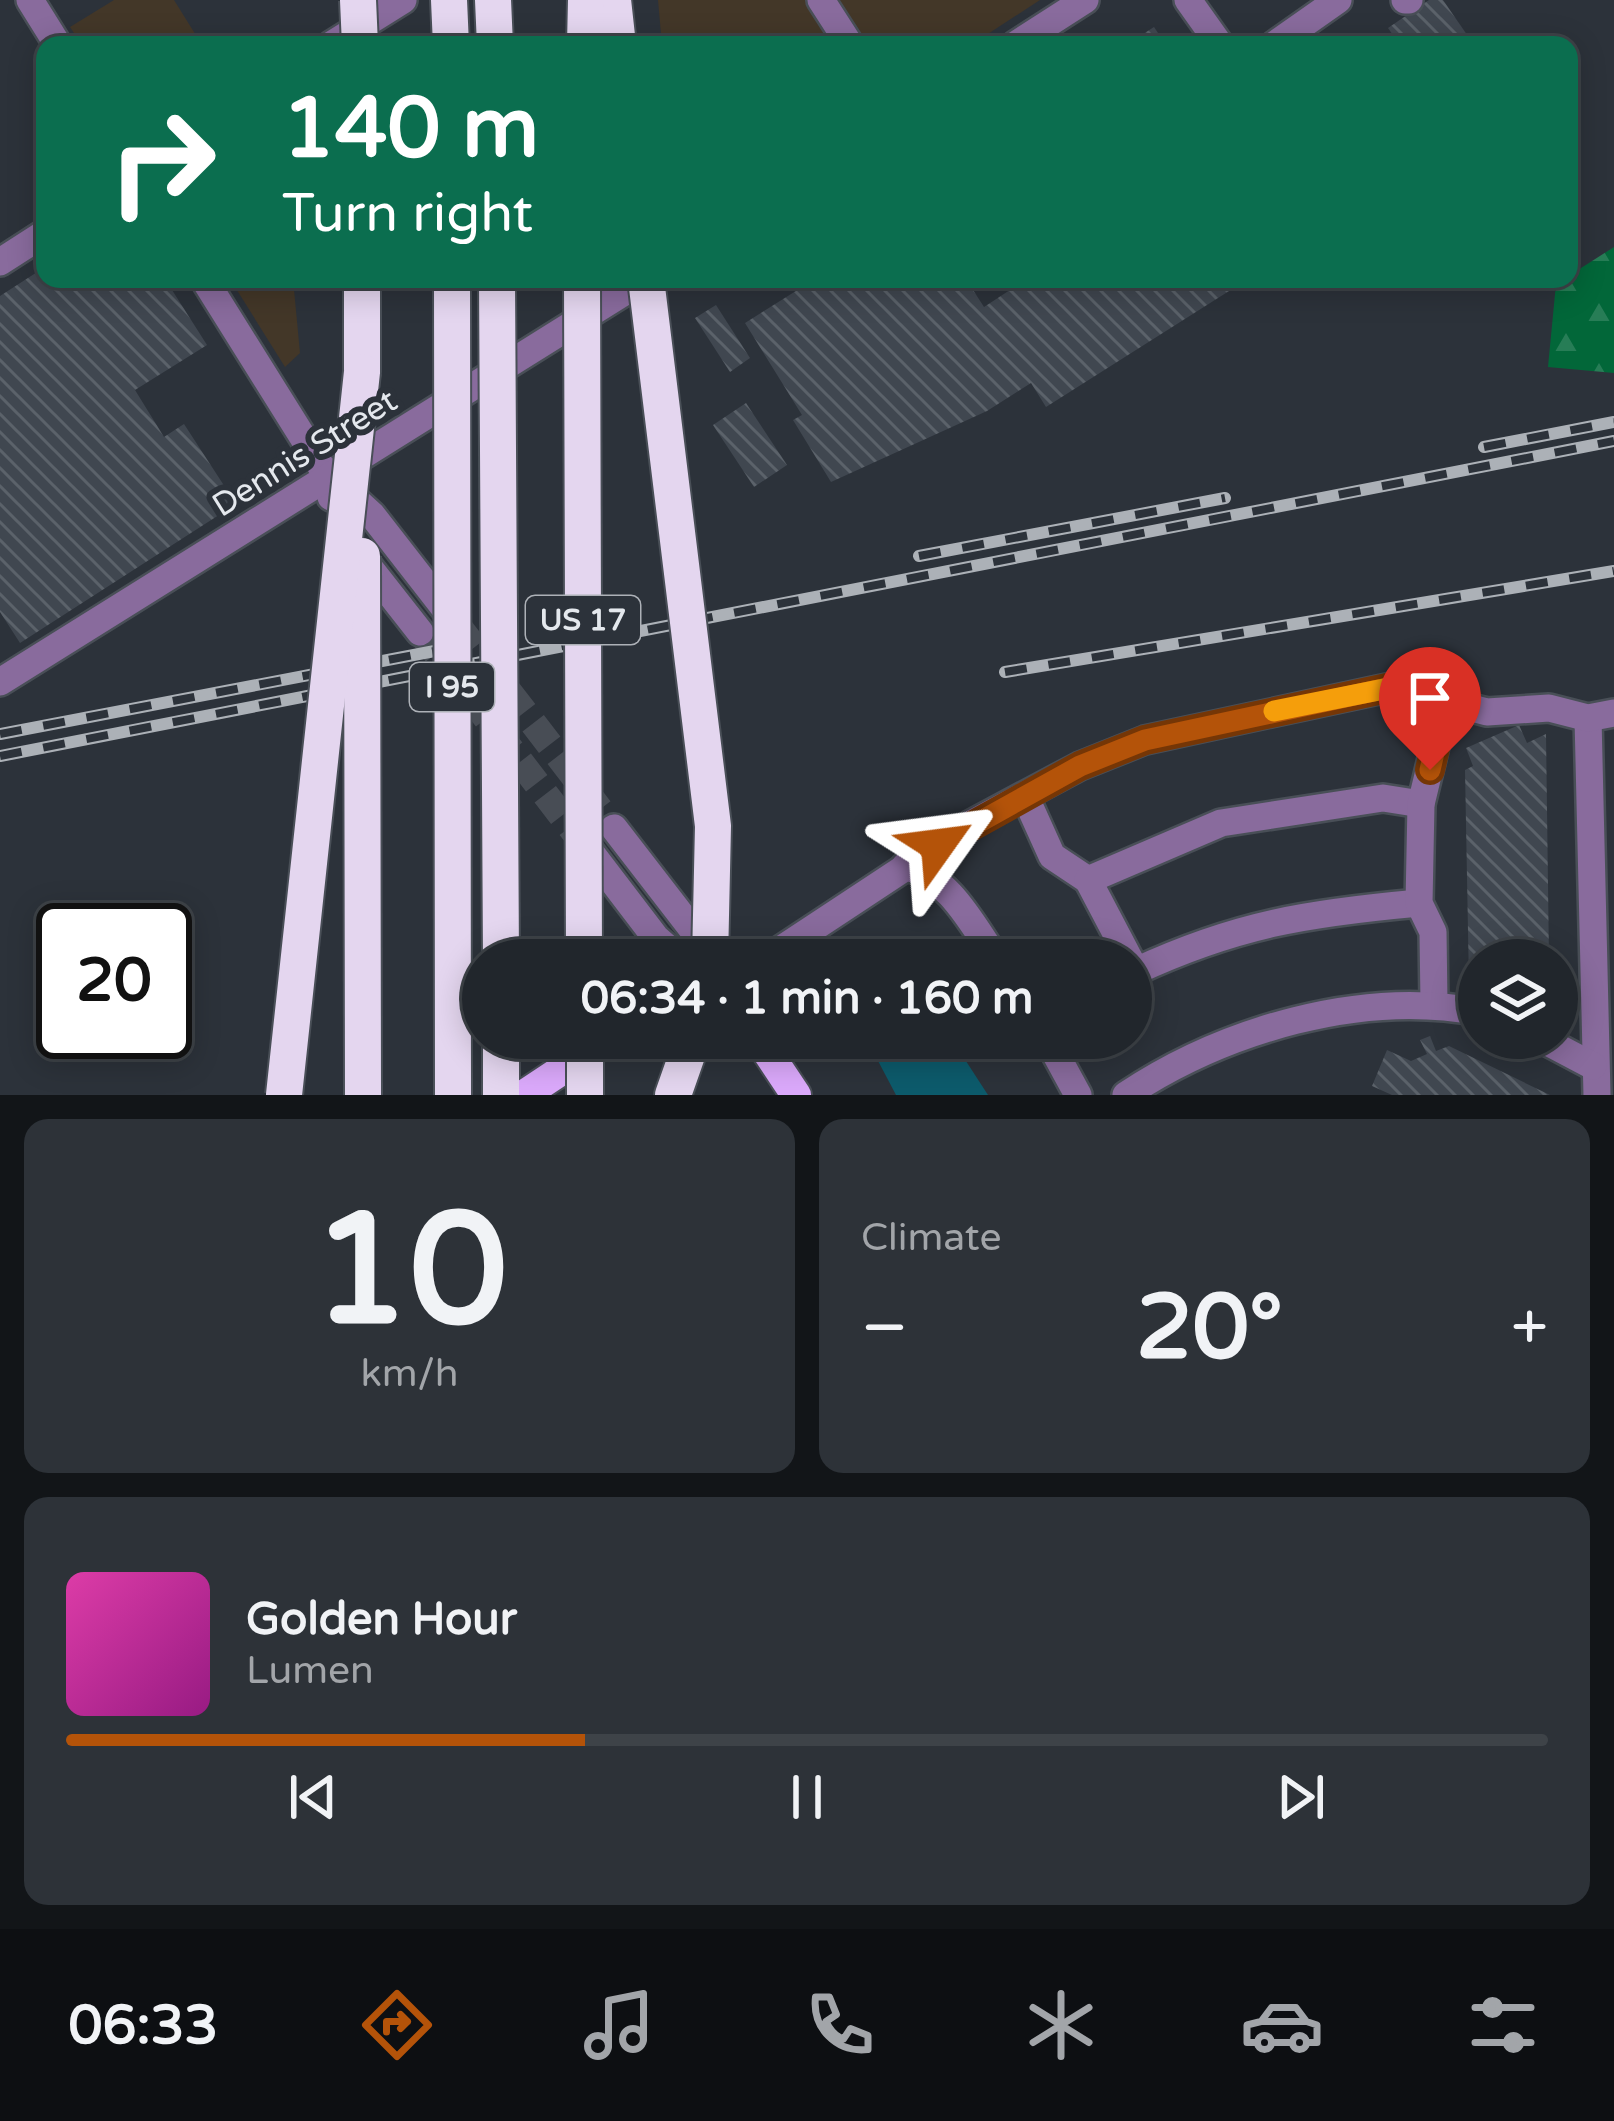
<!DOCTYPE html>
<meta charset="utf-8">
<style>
:root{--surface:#21262c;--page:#2d3238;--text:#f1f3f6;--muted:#a2a5a9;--line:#3e4348;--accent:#b45309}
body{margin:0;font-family:"Varela Round",sans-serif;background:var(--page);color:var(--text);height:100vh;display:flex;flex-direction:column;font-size:45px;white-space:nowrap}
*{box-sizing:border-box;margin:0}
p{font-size:39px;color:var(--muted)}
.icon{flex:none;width:66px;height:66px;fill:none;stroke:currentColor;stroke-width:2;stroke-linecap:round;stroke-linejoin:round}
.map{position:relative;height:1095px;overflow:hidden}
.sheet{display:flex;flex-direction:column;gap:24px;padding:24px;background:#121518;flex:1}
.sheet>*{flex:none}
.banner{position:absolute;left:36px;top:36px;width:1542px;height:252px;border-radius:24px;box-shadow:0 6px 30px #0003,0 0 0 3px var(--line);background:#0b6e4f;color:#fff;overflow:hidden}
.controls{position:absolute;left:1458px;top:939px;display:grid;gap:24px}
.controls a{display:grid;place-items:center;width:120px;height:120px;border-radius:50%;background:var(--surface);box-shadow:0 6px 30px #0003,0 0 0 3px var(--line);font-size:60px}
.speed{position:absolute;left:36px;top:903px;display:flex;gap:24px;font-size:60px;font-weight:700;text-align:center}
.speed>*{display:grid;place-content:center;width:156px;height:156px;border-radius:50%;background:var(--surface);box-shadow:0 6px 30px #0003,0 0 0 3px var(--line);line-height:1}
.speed .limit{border:6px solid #111;border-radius:18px;background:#fff;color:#111}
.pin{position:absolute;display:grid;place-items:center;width:102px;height:102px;color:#fff;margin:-123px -51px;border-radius:50% 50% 50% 0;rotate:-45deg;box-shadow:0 0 12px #0007}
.pin .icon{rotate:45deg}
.me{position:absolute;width:132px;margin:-66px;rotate:59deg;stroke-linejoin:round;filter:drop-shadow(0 0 9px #0008)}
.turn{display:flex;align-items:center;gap:42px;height:252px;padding:0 48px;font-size:54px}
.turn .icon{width:156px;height:156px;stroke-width:2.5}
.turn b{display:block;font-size:84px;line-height:102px}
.big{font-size:90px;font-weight:700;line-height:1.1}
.sheet .widget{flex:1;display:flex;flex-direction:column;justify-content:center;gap:18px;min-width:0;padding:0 42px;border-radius:24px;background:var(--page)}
.sheet .dial{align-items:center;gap:0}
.dial b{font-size:156px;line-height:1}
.song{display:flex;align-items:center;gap:36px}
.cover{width:144px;height:144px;border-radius:18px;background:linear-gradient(135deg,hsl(320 70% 55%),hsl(310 70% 35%))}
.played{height:12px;border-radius:6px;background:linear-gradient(90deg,var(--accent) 35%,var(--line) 35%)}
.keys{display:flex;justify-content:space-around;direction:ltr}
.heat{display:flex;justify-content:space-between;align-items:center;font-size:66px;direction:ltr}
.sheet .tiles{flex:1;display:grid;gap:24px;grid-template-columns:1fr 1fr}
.widget:last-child{grid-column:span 2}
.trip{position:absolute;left:462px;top:939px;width:690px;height:120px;border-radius:60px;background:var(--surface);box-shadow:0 6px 30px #0003,0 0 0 3px var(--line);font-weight:700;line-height:120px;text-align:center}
.dock{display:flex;height:192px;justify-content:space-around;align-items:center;background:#0d0f12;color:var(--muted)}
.dock .icon{width:84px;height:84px}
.dock .active{color:var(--accent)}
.dock b{font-size:54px;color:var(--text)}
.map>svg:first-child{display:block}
.commercial{fill:#433728}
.forest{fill:url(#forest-firs)}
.water{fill:#0d5b6c}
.building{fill:url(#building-back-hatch)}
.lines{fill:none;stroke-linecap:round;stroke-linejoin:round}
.minor-tunnel{stroke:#484d55;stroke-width:27;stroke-dasharray:27 14;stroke-linecap:butt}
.minor-casing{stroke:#494f57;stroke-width:32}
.major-casing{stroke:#494f57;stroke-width:34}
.highway-casing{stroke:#494f57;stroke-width:40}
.minor{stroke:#896b9d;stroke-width:27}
.major{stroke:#dba9fb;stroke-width:30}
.highway{stroke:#e4d6ef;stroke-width:36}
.rail-casing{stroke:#acb1b7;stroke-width:12}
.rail{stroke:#2c323a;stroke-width:8;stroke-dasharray:22;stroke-linecap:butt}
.highway-bridge-casing{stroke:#494f57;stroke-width:40;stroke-linecap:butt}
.highway-bridge{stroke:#e4d6ef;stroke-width:36}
.route-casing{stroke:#753606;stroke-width:30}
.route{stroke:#b45309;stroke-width:21}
.slow{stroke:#f59e0b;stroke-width:21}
.labels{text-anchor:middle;stroke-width:12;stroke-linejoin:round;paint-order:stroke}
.shield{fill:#2c323a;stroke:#adb1b7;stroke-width:3}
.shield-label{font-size:30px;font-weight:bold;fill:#e4e8ed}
.street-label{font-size:33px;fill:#e4e8ed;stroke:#2c323a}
</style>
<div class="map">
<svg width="1614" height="1095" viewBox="0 0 1614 1095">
<defs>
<pattern id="forest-firs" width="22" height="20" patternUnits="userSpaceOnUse" patternTransform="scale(3)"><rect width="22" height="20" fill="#026739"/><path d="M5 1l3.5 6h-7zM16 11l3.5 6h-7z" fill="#277d56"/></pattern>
<pattern id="building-back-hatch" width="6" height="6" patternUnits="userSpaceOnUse" patternTransform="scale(3)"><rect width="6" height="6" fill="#404750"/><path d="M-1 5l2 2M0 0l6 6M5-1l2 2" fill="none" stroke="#5b626a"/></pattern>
</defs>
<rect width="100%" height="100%" fill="#2c323a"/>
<g class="commercial">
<path d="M 114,0 L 174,0 L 202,45 L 82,45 L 70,27 Z"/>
<path d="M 658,0 L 1040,0 L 971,45 L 662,45 Z"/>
<path d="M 230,279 L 293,279 L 300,353 L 285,367 Z"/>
</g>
<path class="forest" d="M 1614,247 L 1614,373 L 1548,367 L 1556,284 Z"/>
<path class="water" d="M 866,1038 L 951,1038 L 988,1095 L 896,1095 Z"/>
<g class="building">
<path d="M 1429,0 L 1443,0 L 1474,45 L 1400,45 L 1388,28 Z"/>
<path d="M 1154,27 L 1166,45 L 1126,45 Z"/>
<path d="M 45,267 L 45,279 L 165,279 L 207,345 L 135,390 L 164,437 L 184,424 L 236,504 L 20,643 L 0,612 L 0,296 Z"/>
<path d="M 815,279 L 966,279 L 984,307 L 1027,279 L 1248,279 L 1046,407 L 1031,383 L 987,411 L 831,482 L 793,420 L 802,415 L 745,323 Z"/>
<path d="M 716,305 L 750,358 L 730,372 L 695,318 Z"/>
<path d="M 746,403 L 787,465 L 754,487 L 713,425 Z"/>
<path d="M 1519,725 L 1527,743 L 1546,734 L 1549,960 L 1479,960 L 1479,988 L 1469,984 L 1465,770 L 1473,766 L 1466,748 Z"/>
<path d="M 1430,1036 L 1436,1051 L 1449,1046 L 1550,1095 L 1392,1095 L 1372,1086 L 1387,1050 L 1411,1061 L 1427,1054 L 1420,1040 Z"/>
</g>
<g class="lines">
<g class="minor-tunnel">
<path d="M 458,626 L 614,828"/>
<path d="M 420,632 L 579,838"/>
</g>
<defs>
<g id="minor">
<path d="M 30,0 L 58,45"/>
<path d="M 821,0 L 850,45"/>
<path d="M 1188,0 L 1220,45"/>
<path d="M 1405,0 L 1409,0"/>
<path d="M 331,45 L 403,0"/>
<path d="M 1015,45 L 1085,0"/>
<path d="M 1274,45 L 1338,0"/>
<path d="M 0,262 L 45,233"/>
<path d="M 204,279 L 329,479 L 331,497"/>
<path d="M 338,484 L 372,515 L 456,623"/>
<path d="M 358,553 L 420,632"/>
<path d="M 0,682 L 645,279"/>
<path d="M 1588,718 L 1597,1095"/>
<path d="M 1025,796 L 1052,856 L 1088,880"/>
<path d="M 614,828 L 692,929 L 705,960"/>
<path d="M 582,841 L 656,938 L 681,960"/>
<path d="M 905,866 C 951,879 971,923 997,960"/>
<path d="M 765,960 L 971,824 L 1080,766 L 1145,740 L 1392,687 L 1487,712 L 1549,708 L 1588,718 L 1614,713"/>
<path d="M 1130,960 L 1088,880 L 1221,823 L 1383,798 L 1421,804"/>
<path d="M 1131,962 L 1136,971 C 1237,924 1309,913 1419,903"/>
<path d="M 1434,1003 L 1433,932 L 1419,903 L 1421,804 L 1446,701"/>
<path d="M 1047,1038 L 1078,1095"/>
<path d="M 1540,1038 L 1593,1066"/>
<path d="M 1126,1095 C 1224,1030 1362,989 1479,1012"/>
</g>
<g id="major">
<path d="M 758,1038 L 796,1095"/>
<path d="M 524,1095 L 610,1038"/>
</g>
<g id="highway">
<path d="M 449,0 L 451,45"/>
<path d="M 493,0 L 495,45"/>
<path d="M 613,0 L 618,45"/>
<path d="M 585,45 L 586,0"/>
<path d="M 362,279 L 362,372"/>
<path d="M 501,1095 L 501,1038"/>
<path d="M 673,1095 L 693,1038"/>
</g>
</defs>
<use href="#minor" class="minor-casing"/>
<use href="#major" class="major-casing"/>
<use href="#highway" class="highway-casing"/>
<use href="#minor" class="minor"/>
<use href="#major" class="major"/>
<use href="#highway" class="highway"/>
<defs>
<g id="rail">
<path d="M 1484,447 L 1614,422"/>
<path d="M 919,556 L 1225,498"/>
<path d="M 1005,672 L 1614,571"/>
<path d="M 0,734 L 466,645"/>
<path d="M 0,756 L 1614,441"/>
</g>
</defs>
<use href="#rail" class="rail-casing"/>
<use href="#rail" class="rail"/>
<defs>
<g id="highway-bridge">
<path d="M 358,0 L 360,45"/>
<path d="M 452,279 L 453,1095"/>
<path d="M 497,279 L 501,960"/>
<path d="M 582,279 L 584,960"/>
<path d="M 646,279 L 713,826 L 710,960"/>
<path d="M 362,556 L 363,1095"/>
<path d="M 585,1038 L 585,1095"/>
<path d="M 284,1095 L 362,372"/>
</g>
</defs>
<use href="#highway-bridge" class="highway-bridge-casing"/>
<use href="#highway-bridge" class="highway-bridge"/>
</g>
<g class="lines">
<defs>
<path id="route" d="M 938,845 L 1080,766 L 1145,740 L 1392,687 L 1446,701 L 1430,770"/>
</defs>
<use href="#route" class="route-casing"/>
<use href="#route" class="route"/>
<path class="slow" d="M 1274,711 L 1394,687"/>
</g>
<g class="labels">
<g class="shield">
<rect x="526" y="596" width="114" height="48" rx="9"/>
<rect x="410" y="663" width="84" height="48" rx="9"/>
</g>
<g class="shield-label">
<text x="583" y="630">US 17</text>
<text x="452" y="697">I 95</text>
</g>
<g class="street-label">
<text transform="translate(304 452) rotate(-32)" y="12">Dennis Street</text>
</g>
</g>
</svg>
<div class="controls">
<a><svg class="icon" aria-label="layers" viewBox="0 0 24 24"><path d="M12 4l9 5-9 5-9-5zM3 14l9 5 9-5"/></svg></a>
</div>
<div class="speed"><div class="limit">20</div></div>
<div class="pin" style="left:1430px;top:770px;background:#d93025"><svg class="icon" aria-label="arrive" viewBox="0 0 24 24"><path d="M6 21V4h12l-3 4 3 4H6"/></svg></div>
<svg class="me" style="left:938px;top:845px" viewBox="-20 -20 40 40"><path d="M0-17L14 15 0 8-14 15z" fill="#b45309" stroke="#fff" stroke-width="4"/></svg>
<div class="trip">06:34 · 1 min · 160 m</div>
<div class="banner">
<div class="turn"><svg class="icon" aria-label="right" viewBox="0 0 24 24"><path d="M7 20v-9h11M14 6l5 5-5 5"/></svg><div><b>140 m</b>Turn right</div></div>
</div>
</div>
<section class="sheet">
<div class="tiles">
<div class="widget dial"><b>10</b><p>km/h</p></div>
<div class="widget"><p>Climate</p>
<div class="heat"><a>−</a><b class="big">20°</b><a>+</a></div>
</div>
<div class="widget">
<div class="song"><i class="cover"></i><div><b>Golden Hour</b><p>Lumen</p></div></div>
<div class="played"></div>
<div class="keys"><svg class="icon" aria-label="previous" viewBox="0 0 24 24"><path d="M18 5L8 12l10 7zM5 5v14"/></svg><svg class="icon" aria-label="pause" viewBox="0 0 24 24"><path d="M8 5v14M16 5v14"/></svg><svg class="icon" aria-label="next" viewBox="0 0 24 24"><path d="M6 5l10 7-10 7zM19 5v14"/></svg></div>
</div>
</div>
</section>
<nav class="dock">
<b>06:33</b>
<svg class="icon active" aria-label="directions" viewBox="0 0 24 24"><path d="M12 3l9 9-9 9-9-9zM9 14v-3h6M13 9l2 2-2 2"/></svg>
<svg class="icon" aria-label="music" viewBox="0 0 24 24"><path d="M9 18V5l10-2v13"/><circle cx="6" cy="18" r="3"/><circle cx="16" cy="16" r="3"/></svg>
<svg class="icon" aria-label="phone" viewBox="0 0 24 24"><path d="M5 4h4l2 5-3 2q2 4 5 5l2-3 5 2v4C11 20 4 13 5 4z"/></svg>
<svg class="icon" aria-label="climate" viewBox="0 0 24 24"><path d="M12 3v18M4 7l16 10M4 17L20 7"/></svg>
<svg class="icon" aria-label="car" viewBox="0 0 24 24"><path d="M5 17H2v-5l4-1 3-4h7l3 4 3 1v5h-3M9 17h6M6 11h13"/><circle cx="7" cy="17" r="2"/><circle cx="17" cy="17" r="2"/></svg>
<svg class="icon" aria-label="filters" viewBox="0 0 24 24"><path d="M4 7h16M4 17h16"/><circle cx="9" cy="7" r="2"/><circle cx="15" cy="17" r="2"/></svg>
</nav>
